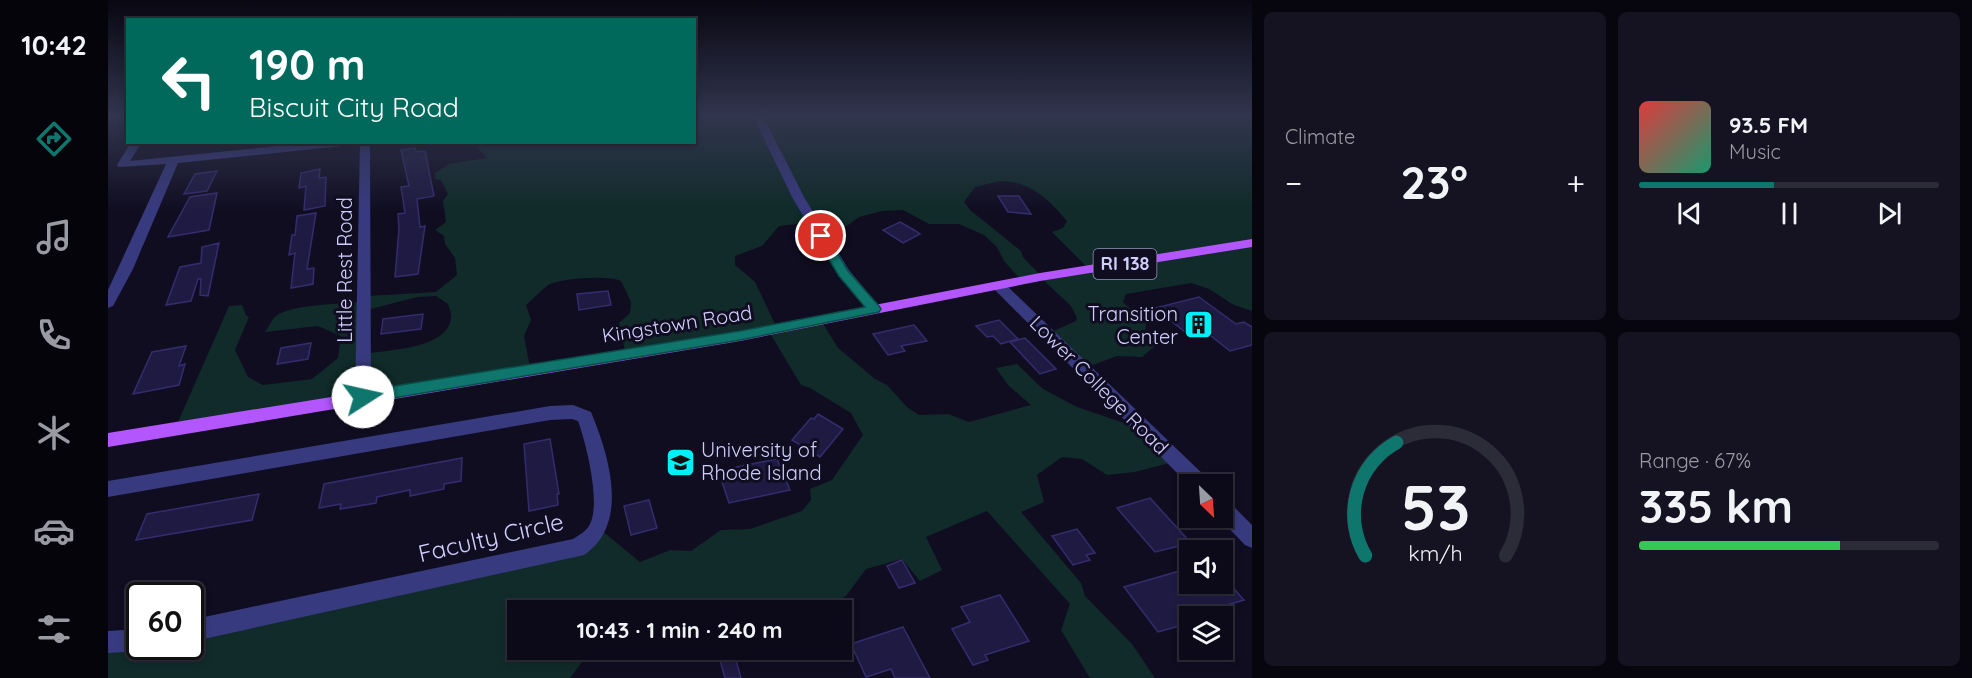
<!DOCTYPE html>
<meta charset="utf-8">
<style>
:root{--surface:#0c0a19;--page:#151322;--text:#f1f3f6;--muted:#9a9aa2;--line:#2c2b38;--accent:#0f766e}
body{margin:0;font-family:Quicksand,sans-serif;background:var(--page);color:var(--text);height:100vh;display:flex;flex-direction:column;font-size:22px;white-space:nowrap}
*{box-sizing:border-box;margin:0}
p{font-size:20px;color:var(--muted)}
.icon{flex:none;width:33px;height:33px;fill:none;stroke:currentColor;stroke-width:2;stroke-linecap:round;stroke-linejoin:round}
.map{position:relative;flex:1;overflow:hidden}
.details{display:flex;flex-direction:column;gap:12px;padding:12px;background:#07060e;width:720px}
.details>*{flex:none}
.top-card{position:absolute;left:18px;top:18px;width:570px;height:126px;border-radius:0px;box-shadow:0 3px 9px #0003,0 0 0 2px var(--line);background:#00695c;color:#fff;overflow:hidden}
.needle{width:39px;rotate:155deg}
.buttons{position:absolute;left:1071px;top:474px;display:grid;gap:12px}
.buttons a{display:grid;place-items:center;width:54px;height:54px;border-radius:0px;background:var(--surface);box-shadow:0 3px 9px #0003,0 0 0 2px var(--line);font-size:30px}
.speed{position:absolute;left:18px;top:582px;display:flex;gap:12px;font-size:30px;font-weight:700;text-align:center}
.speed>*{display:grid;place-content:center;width:78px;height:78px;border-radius:50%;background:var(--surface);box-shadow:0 3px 9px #0003,0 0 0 2px var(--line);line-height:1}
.speed .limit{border:3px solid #111;border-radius:9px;background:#fff;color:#111}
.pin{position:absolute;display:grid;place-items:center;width:51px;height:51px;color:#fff;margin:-26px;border:3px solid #fff;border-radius:50%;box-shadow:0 2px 6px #0007}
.me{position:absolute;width:66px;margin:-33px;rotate:80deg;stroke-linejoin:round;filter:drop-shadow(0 0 4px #0008)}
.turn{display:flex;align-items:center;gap:21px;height:126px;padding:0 24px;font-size:27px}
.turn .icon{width:78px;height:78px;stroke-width:2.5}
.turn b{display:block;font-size:42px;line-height:51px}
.big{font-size:45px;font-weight:700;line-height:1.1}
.details .tile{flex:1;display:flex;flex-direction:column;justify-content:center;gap:9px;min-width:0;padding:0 21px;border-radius:9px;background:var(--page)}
.details .dial{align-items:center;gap:0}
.dial svg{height:156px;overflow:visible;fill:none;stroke:var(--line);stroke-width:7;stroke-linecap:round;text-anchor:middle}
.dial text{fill:var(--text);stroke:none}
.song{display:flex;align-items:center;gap:18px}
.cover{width:72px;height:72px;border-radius:9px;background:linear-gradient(135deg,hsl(0 70% 55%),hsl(160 70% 35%))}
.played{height:6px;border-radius:3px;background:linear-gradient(90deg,var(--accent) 45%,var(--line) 45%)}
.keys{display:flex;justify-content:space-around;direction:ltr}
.heat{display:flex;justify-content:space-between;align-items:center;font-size:33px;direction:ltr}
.charge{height:9px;border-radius:4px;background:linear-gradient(90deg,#34c759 67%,var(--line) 0)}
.details .tiles{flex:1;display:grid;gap:12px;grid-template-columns:repeat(2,1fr)}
.trip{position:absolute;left:399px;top:600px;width:345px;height:60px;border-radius:0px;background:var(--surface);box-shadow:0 3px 9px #0003,0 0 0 2px var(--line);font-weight:700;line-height:60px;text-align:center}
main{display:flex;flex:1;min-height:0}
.tab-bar{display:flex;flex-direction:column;width:108px;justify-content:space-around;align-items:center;background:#05040a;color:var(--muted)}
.tab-bar .icon{width:42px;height:42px}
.tab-bar .current{color:var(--accent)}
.tab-bar b{font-size:27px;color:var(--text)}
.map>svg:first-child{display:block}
.green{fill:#102b29;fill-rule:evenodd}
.building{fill:#1f1a42;stroke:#352c6e;stroke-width:1.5}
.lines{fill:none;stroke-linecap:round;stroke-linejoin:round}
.minor{fill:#383a80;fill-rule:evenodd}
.major{fill:#b456fe;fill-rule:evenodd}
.route{fill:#0f766e;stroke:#0a4d48;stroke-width:1.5}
.labels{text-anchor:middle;stroke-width:6;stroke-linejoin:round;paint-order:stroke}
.shield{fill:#100d21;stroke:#9794bc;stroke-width:1.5}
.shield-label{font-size:18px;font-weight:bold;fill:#d1ceff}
.street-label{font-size:20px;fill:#d1ceff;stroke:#100d21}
.poi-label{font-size:20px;fill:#d1ceff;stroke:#100d21;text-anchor:end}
.near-street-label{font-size:24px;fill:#d1ceff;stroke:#100d21}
</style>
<main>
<nav class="tab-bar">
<b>10:42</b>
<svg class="icon current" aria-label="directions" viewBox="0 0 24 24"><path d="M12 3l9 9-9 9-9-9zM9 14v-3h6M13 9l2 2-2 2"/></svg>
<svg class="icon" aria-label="music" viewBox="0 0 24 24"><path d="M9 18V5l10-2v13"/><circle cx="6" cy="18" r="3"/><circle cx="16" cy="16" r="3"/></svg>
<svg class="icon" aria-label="phone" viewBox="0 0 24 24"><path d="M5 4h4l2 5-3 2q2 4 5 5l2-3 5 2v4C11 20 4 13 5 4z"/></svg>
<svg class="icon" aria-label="climate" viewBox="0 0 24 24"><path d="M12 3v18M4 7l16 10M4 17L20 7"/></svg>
<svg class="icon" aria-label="car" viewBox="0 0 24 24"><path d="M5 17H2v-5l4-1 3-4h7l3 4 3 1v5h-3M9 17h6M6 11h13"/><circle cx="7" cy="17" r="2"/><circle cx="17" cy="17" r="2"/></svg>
<svg class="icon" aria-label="filters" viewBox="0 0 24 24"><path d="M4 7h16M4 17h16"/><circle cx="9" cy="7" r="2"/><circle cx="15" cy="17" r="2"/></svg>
</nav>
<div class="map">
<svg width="1144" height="678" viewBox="0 0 1144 678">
<rect width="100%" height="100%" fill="#100d21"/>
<path class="green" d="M 587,116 L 1144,116 L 1144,311 L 1126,305 L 1101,289 L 1083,283 L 1018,294 L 1015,302 L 1038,323 L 1037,334 L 1047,346 L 1034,357 L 1009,356 L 977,368 L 941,333 L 968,321 L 969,318 L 963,306 L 932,277 L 912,279 L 896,261 L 889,247 L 876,235 L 851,224 L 821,224 L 795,210 L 774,211 L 751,217 L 739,226 L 713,229 L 705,222 L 671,226 L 654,246 L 627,256 L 627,265 L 647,282 L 667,324 L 711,317 L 730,348 L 767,379 L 779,385 L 799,407 L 811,415 L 840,414 L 861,422 L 923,405 L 900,385 L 888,368 L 909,364 L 935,389 L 969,407 L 1037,430 L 1069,461 L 1027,472 L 999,475 L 974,459 L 954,457 L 929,475 L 936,502 L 913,512 L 973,583 L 977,596 L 1024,644 L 1047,678 L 982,678 L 953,630 L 962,604 L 879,511 L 818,537 L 834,570 L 812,581 L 794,559 L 758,569 L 738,596 L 711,610 L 410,610 L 410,650 L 495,650 L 477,658 L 462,678 L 0,678 L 0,646 L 82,646 L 83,629 L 463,546 L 487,525 L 532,562 L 562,550 L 583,551 L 613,530 L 642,529 L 694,511 L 703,500 L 702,489 L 724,480 L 755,435 L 743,413 L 702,388 L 693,385 L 660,330 L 517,351 L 511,323 L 522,313 L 523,302 L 513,281 C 500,275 450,278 439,286 C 432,291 425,299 418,305 L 423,320 L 416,336 L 422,367 L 70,422 L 121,306 L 134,305 L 138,315 L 141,317 L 127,350 L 140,377 L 155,385 L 204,379 L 230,358 L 233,336 L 210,326 L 157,332 C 160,328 164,319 168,316 C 183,304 236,304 257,301 L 259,296 L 328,292 L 349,275 L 347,258 L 337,244 L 336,236 L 327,230 L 338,222 L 335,201 L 340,194 L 333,180 L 327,179 L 327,173 L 341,164 L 379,158 L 366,143 L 586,142 ZM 892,181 C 924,182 939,198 959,221 L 955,228 L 944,232 L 978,266 L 932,275 L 915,257 L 913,251 L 862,210 L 856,202 L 867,187 ZM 328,296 L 340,304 C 341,308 344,314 343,318 C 340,349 279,350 256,354 L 259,310 L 309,297 Z"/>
<g class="building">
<path d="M 307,148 L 308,152 L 317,151 L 326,196 L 309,199 L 312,227 L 317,226 L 310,274 L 287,277 L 291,229 L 290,214 L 297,213 L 293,187 L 301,186 L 293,150 Z"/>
<path d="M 212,169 L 211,178 L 218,177 L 217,206 L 196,210 L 198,186 L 191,188 L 193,173 Z"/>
<path d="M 109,171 L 99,191 L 76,194 L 87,174 Z"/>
<path d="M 109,193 L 101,230 L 60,237 L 82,197 Z"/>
<path d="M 890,196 L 911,196 L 923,214 L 900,212 Z"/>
<path d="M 208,213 L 199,269 L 206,268 L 205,284 L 183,288 L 187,253 L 181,255 L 184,235 L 187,235 L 189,216 Z"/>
<path d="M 792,222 L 806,230 L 812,234 L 795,243 L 775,230 Z"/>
<path d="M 111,243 L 100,296 L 92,295 L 93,279 L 90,279 L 83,301 L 58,305 L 72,267 L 93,263 L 94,247 Z"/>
<path d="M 500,291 L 503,305 L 471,310 L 469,294 Z"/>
<path d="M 1091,297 L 1128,324 L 1136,322 L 1144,327 L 1144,345 L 1122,351 L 1093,328 L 1077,332 L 1047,308 Z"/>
<path d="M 315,314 L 313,329 L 273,334 L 275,319 Z"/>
<path d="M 891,320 L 910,339 L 893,344 L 885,336 L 879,337 L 868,326 Z"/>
<path d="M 806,325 L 819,341 L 793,346 L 797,351 L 780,355 L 765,334 Z"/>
<path d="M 917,338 L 948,369 L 932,374 L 902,342 Z"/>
<path d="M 203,343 L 200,359 L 169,364 L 173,348 Z"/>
<path d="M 78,346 L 71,366 L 77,364 L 71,385 L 25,394 L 44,352 Z"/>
<path d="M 710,414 L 735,429 L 712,457 L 684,440 L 703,418 L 706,419 Z"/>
<path d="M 442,439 L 451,494 L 449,494 L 450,505 L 421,511 L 416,444 Z"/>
<path d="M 354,458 L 353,481 L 336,484 L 336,489 L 302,496 L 302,490 L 269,497 L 268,503 L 232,509 L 233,504 L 211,508 L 216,484 Z"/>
<path d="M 669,459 L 682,490 L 621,503 L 611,473 L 620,472 L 619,469 Z"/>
<path d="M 151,494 L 144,520 L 28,540 L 39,514 Z"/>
<path d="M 1042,498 L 1083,543 L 1047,552 L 1009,508 Z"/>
<path d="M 541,500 L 549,528 L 523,535 L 516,506 Z"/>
<path d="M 969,529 L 987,553 L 978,555 L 982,560 L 965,565 L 944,536 Z"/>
<path d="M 794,560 L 807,583 L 791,588 L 779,566 Z"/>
<path d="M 1082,568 L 1082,584 L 1114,584 L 1114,575 L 1136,600 L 1082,616 L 1075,620 L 1078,624 L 1050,632 L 1016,587 Z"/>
<path d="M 892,595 L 921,641 L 877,655 L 880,660 L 865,665 L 844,629 L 862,622 L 853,607 Z"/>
<path d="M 795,627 L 822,678 L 787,678 L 783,669 L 758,677 L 743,644 Z"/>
<path d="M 625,650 L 633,678 L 617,678 L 610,653 Z"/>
</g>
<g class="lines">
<g class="minor">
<path d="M 645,116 L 655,116 L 696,197 L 741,270 L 771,306 L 773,309 L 771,312 L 761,312 L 731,276 L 684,197 Z"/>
<path d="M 23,142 L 34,142 L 22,161 L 208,142 L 249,142 L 244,145 L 70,163 L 25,269 L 5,306 L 0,308 L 0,290 L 58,164 L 10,167 L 9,165 Z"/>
<path d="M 252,142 L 262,142 L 263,397 L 261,401 L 255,403 L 249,401 L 247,397 Z"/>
<path d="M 890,281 L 895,282 L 1099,478 L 1101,484 L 1082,486 L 885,288 L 883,285 Z"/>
<path d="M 465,405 L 483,412 L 485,417 C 502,459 521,525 476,555 L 82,642 L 82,620 L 465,539 C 471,535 479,531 482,524 C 493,502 478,443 470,421 L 464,419 L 442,420 L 0,497 L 0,481 L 442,406 Z"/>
<path d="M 1114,500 L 1121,502 L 1144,525 L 1144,548 L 1137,545 L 1111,518 L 1114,518 Z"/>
<path d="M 32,629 L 32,646 L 40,648 L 32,651 L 0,653 L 0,631 Z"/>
</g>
<path class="major" d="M 1144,239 L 1144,247 L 932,281 L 632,341 L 0,447 L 0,433 L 632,331 L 932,273 Z"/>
</g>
<linearGradient id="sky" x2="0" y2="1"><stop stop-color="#090712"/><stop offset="0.55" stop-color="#31354e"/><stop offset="1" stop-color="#31354e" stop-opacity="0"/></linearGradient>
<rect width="1144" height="211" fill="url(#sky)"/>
<path class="route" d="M 713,232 L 717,233 L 740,271 L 771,306 L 773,309 L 771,312 L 632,340 L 255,403 L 250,401 L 248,397 L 250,393 L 255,391 L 632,331 L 757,307 L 731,276 L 707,236 Z"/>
<defs>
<symbol id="building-square" viewBox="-11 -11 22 22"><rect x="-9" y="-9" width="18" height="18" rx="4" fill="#01eff8" stroke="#100d21"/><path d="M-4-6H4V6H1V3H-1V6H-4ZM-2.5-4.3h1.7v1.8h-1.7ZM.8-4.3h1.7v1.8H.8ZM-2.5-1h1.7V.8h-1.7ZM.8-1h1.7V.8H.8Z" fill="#111"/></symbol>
<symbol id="university-square" viewBox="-11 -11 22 22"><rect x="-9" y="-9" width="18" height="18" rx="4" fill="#01eff8" stroke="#100d21"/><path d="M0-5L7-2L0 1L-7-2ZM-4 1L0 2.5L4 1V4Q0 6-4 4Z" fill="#111"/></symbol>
</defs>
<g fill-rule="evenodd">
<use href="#building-square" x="1074" y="308" width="33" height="33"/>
<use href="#university-square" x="556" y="446" width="33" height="33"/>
</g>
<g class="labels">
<rect class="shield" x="985.5" y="249" width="63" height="30" rx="4.5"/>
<g class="shield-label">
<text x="1017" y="270">RI 138</text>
</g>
<g class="street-label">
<text transform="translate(237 270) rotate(-90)" y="7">Little Rest Road</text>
<text transform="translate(569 324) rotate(-9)" y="7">Kingstown Road</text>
<text transform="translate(991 385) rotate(45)" y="7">Lower College Road</text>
</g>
<g class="poi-label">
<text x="1070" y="321">Transition<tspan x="1070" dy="23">Center</tspan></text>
<text x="593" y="457" text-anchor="start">University of<tspan x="593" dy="23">Rhode Island</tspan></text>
</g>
<g class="near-street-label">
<text transform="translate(383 538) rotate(-13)" y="8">Faculty Circle</text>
</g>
</g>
</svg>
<div class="buttons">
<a><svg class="needle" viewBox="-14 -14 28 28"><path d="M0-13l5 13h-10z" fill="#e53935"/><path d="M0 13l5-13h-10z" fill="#9a9aa2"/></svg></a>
<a><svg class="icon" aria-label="sound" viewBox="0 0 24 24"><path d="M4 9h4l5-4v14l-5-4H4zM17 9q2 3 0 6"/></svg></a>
<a><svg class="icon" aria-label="layers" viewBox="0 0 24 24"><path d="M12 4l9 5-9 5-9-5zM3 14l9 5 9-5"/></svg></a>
</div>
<div class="speed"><div class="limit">60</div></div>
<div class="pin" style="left:713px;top:236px;background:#d93025"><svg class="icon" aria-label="arrive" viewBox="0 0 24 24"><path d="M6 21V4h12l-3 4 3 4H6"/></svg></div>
<svg class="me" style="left:255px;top:397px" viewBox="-20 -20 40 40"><circle r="19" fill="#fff"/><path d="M0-13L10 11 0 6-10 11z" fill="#0f766e"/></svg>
<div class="trip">10:43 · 1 min · 240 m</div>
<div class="top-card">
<div class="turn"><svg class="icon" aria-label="left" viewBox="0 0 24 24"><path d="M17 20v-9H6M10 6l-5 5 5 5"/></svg><div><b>190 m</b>Biscuit City Road</div></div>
</div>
</div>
<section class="details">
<div class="tiles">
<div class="tile"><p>Climate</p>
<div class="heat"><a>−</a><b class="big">23°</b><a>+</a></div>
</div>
<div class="tile">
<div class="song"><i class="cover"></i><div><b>93.5 FM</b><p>Music</p></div></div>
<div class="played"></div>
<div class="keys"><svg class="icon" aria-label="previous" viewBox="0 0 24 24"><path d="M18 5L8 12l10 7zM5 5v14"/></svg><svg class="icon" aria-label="pause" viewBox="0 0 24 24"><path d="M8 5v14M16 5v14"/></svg><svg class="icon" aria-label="next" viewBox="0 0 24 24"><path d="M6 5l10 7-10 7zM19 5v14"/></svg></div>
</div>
<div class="tile dial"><svg viewBox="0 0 100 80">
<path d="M14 69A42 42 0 1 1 86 69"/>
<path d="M14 69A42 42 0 0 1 30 11" stroke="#0f766e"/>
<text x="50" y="56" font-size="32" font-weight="700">53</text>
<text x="50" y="72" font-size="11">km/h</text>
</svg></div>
<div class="tile"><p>Range · 67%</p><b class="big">335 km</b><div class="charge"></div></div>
</div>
</section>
</main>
